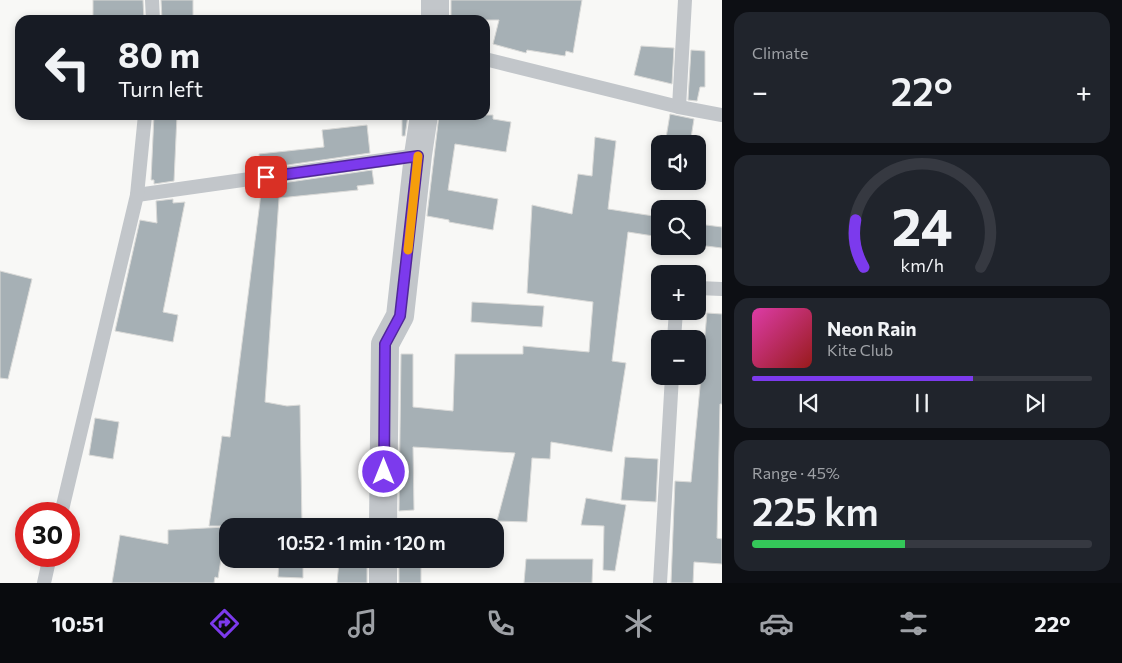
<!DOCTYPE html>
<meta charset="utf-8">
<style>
:root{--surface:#171b24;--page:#20242c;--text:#f1f3f6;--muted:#9ea1a6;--line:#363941;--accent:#7c3aed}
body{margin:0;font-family:Commissioner,sans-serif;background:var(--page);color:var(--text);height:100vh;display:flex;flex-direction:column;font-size:19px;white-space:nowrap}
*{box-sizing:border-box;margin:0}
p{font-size:16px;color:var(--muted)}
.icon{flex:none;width:28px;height:28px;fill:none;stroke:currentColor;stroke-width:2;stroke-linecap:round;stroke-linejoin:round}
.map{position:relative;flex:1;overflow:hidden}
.details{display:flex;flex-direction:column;gap:12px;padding:12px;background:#0d0f14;width:400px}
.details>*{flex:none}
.guide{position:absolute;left:15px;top:15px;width:475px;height:105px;border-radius:15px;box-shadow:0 2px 8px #0003;background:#171b24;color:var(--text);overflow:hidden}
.controls{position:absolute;left:651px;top:135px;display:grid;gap:10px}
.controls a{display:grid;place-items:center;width:55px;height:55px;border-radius:10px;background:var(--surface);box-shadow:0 2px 8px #0003;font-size:25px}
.speed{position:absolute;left:15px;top:502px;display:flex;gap:10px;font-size:25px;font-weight:700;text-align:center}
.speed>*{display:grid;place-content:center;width:65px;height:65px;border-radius:50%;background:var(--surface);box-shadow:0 2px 8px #0003;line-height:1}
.speed .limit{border:8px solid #d22;background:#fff;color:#111}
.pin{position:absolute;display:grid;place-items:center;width:42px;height:42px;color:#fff;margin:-21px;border-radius:10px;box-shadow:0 2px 8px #0006}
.me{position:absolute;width:55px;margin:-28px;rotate:0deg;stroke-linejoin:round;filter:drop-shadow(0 0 4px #0008)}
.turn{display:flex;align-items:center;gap:18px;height:105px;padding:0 20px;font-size:22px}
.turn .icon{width:65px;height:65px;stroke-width:2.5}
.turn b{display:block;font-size:35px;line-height:42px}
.big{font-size:38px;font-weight:600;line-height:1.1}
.details .card{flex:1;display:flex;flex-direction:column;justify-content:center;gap:8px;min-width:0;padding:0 18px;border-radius:15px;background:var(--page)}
.details .dial{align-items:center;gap:0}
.dial svg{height:130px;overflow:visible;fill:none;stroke:var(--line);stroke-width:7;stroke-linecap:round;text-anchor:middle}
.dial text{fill:var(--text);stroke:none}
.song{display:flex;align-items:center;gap:15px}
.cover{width:60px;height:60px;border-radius:8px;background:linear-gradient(135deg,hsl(320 70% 55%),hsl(0 70% 35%))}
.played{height:5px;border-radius:2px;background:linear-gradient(90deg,var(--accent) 65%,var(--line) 65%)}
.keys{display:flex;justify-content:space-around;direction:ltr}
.heat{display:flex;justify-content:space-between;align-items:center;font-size:28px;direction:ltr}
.charge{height:8px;border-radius:4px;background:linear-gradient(90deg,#34c759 45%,var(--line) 0)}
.trip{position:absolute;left:219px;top:518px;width:285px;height:50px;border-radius:15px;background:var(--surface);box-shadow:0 2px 8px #0003;font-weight:600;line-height:50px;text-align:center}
.dock{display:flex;height:80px;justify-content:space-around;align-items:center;background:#090b0e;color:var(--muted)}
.dock .icon{width:35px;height:35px}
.dock .on{color:var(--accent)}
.dock b{font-size:22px;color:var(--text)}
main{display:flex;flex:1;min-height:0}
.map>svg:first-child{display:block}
.building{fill:#a6b0b5;stroke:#dadad8}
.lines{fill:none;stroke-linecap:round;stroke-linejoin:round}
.lane{stroke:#c2c6ca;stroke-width:14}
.street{stroke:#c2c6ca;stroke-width:28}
.route-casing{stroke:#51269a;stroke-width:12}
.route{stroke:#7c3aed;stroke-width:9}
.slow{stroke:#f59e0b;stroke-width:9}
</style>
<main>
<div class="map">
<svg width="722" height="583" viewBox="0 0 722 583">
<rect width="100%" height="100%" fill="#f8f8f6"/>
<g class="building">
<path d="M 93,0 L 143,0 L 144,20 L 93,20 Z"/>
<path d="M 161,0 L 193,0 L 193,20 L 162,20 Z"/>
<path d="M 451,0 L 582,0 L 573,53 L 566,51 L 565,56 L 527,50 L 526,53 L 493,44 L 499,20 L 451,20 Z"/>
<path d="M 641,46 L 674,48 L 672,84 L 634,75 Z"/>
<path d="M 691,50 L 705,51 L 705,87 L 700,87 L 697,101 L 688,100 Z"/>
<path d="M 670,114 L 694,119 L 690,144 L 665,144 Z"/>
<path d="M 154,115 L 177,115 L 174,181 L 154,184 L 154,180 L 151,180 Z"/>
<path d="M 402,115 L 408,115 L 405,136 L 402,136 Z"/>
<path d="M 439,115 L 493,115 L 493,119 L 511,122 L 506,152 L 455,144 L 448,190 L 498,199 L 493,230 L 449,222 L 449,220 L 427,216 Z"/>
<path d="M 367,125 L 370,153 L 260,169 L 259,154 L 324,147 L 322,130 Z"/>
<path d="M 595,137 L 616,141 L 608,209 L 660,217 L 660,237 L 628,232 L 612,361 L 626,363 L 612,452 L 551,442 L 550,459 L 532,458 L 527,522 L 497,521 L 515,453 L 413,447 L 414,510 L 399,511 L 401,354 L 413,354 L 413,407 L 453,411 L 455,354 L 523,354 L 523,346 L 589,352 L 593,302 L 527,293 L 532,205 L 572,214 L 578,174 L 592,176 Z"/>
<path d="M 372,170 L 374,184 L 357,186 L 358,190 L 279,198 L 265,402 L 287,406 L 300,405 L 302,526 L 209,526 L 222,436 L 230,437 L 262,186 Z"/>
<path d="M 173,199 L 173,203 L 185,202 L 163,312 L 178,315 L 173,342 L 115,331 L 140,220 L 157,223 L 156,201 Z"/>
<path d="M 698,224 L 722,227 L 722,248 L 698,245 Z"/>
<path d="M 0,271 L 32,279 L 8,379 L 0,378 Z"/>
<path d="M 472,302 L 544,306 L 542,327 L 471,322 Z"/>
<path d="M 707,313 L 722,314 L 722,404 L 720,404 L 717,538 L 722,539 L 722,564 L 694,562 L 693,583 L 671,583 L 675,481 L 691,482 Z"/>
<path d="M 95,418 L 119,422 L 113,459 L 89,455 Z"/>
<path d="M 625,457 L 658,459 L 656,502 L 621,500 Z"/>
<path d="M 586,498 L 626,505 L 615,571 L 603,570 L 604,526 L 581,525 Z"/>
<path d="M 226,527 L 218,578 L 215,577 L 214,583 L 112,583 L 120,535 L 168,544 L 168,530 Z"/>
<path d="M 279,559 L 303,559 L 303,578 L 278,577 Z"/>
<path d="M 358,559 L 367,559 L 367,583 L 337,583 L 339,562 L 358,563 Z"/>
<rect x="399" y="559" width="22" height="24"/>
<path d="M 526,559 L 593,559 L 592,583 L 524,583 Z"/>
</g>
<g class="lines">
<g class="lane">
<path d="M 152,0 L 153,20"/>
<path d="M 485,59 L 679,107 L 722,115"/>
<path d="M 679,107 L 685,0"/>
<path d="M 137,195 L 418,155"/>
<path d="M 698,288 L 722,289"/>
<path d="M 674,339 L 676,311"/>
<path d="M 61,514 L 137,195 L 145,115"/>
<path d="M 44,583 L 50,556"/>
<path d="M 660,583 L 672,376"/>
</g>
<g class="street">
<path d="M 435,20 L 435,0"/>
<path d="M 383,526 L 385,344 L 400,316 L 418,155 L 424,115"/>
<path d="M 383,583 L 383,559"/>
</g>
</g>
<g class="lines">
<defs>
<path id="route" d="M 266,177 L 418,156 L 400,316 L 385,344 L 384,472"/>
</defs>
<use href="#route" class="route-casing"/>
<use href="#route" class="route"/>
<path class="slow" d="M 408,250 L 418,156"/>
</g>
</svg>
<div class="controls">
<a><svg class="icon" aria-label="sound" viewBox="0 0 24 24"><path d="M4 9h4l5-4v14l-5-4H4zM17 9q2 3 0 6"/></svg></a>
<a><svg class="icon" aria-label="search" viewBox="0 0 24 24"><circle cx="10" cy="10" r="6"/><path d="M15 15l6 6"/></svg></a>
<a>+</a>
<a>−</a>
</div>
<div class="speed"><div class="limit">30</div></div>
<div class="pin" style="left:266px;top:177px;background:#d93025"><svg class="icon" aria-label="arrive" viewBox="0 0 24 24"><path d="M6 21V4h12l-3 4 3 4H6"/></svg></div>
<svg class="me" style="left:384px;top:472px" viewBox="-20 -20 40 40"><circle r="17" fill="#7c3aed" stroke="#fff" stroke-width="3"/><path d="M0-11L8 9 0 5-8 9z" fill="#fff"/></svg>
<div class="trip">10:52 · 1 min · 120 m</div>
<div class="guide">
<div class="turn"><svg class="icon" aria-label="left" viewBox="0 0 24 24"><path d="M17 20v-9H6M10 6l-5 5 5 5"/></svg><div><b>80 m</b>Turn left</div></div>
</div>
</div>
<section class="details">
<div class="card"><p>Climate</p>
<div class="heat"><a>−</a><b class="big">22°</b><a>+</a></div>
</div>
<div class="card dial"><svg viewBox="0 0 100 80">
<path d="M14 69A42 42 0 1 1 86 69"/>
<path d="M14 69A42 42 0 0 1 9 40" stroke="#7c3aed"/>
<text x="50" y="56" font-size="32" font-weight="700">24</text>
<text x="50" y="72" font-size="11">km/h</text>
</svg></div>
<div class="card">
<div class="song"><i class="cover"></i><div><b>Neon Rain</b><p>Kite Club</p></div></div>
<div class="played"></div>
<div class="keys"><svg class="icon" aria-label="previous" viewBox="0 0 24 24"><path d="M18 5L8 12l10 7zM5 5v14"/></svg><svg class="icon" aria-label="pause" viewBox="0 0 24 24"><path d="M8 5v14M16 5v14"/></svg><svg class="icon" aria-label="next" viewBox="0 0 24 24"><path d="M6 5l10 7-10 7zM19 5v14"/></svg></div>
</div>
<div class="card"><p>Range · 45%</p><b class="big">225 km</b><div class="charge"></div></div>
</section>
</main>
<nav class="dock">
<b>10:51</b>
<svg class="icon on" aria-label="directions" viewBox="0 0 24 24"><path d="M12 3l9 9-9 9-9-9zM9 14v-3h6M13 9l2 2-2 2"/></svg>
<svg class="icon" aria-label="music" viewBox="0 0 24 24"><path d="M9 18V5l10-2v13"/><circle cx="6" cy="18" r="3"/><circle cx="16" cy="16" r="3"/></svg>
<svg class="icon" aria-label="phone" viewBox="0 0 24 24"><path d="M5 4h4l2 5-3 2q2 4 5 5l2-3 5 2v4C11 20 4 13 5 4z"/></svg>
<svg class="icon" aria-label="climate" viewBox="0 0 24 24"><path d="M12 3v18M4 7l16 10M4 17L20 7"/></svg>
<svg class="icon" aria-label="car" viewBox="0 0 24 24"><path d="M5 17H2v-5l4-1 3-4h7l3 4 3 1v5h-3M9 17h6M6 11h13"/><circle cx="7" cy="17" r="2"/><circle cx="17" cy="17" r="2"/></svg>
<svg class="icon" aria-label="filters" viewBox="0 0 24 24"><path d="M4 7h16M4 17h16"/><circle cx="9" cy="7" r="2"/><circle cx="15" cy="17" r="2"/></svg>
<b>22°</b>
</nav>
